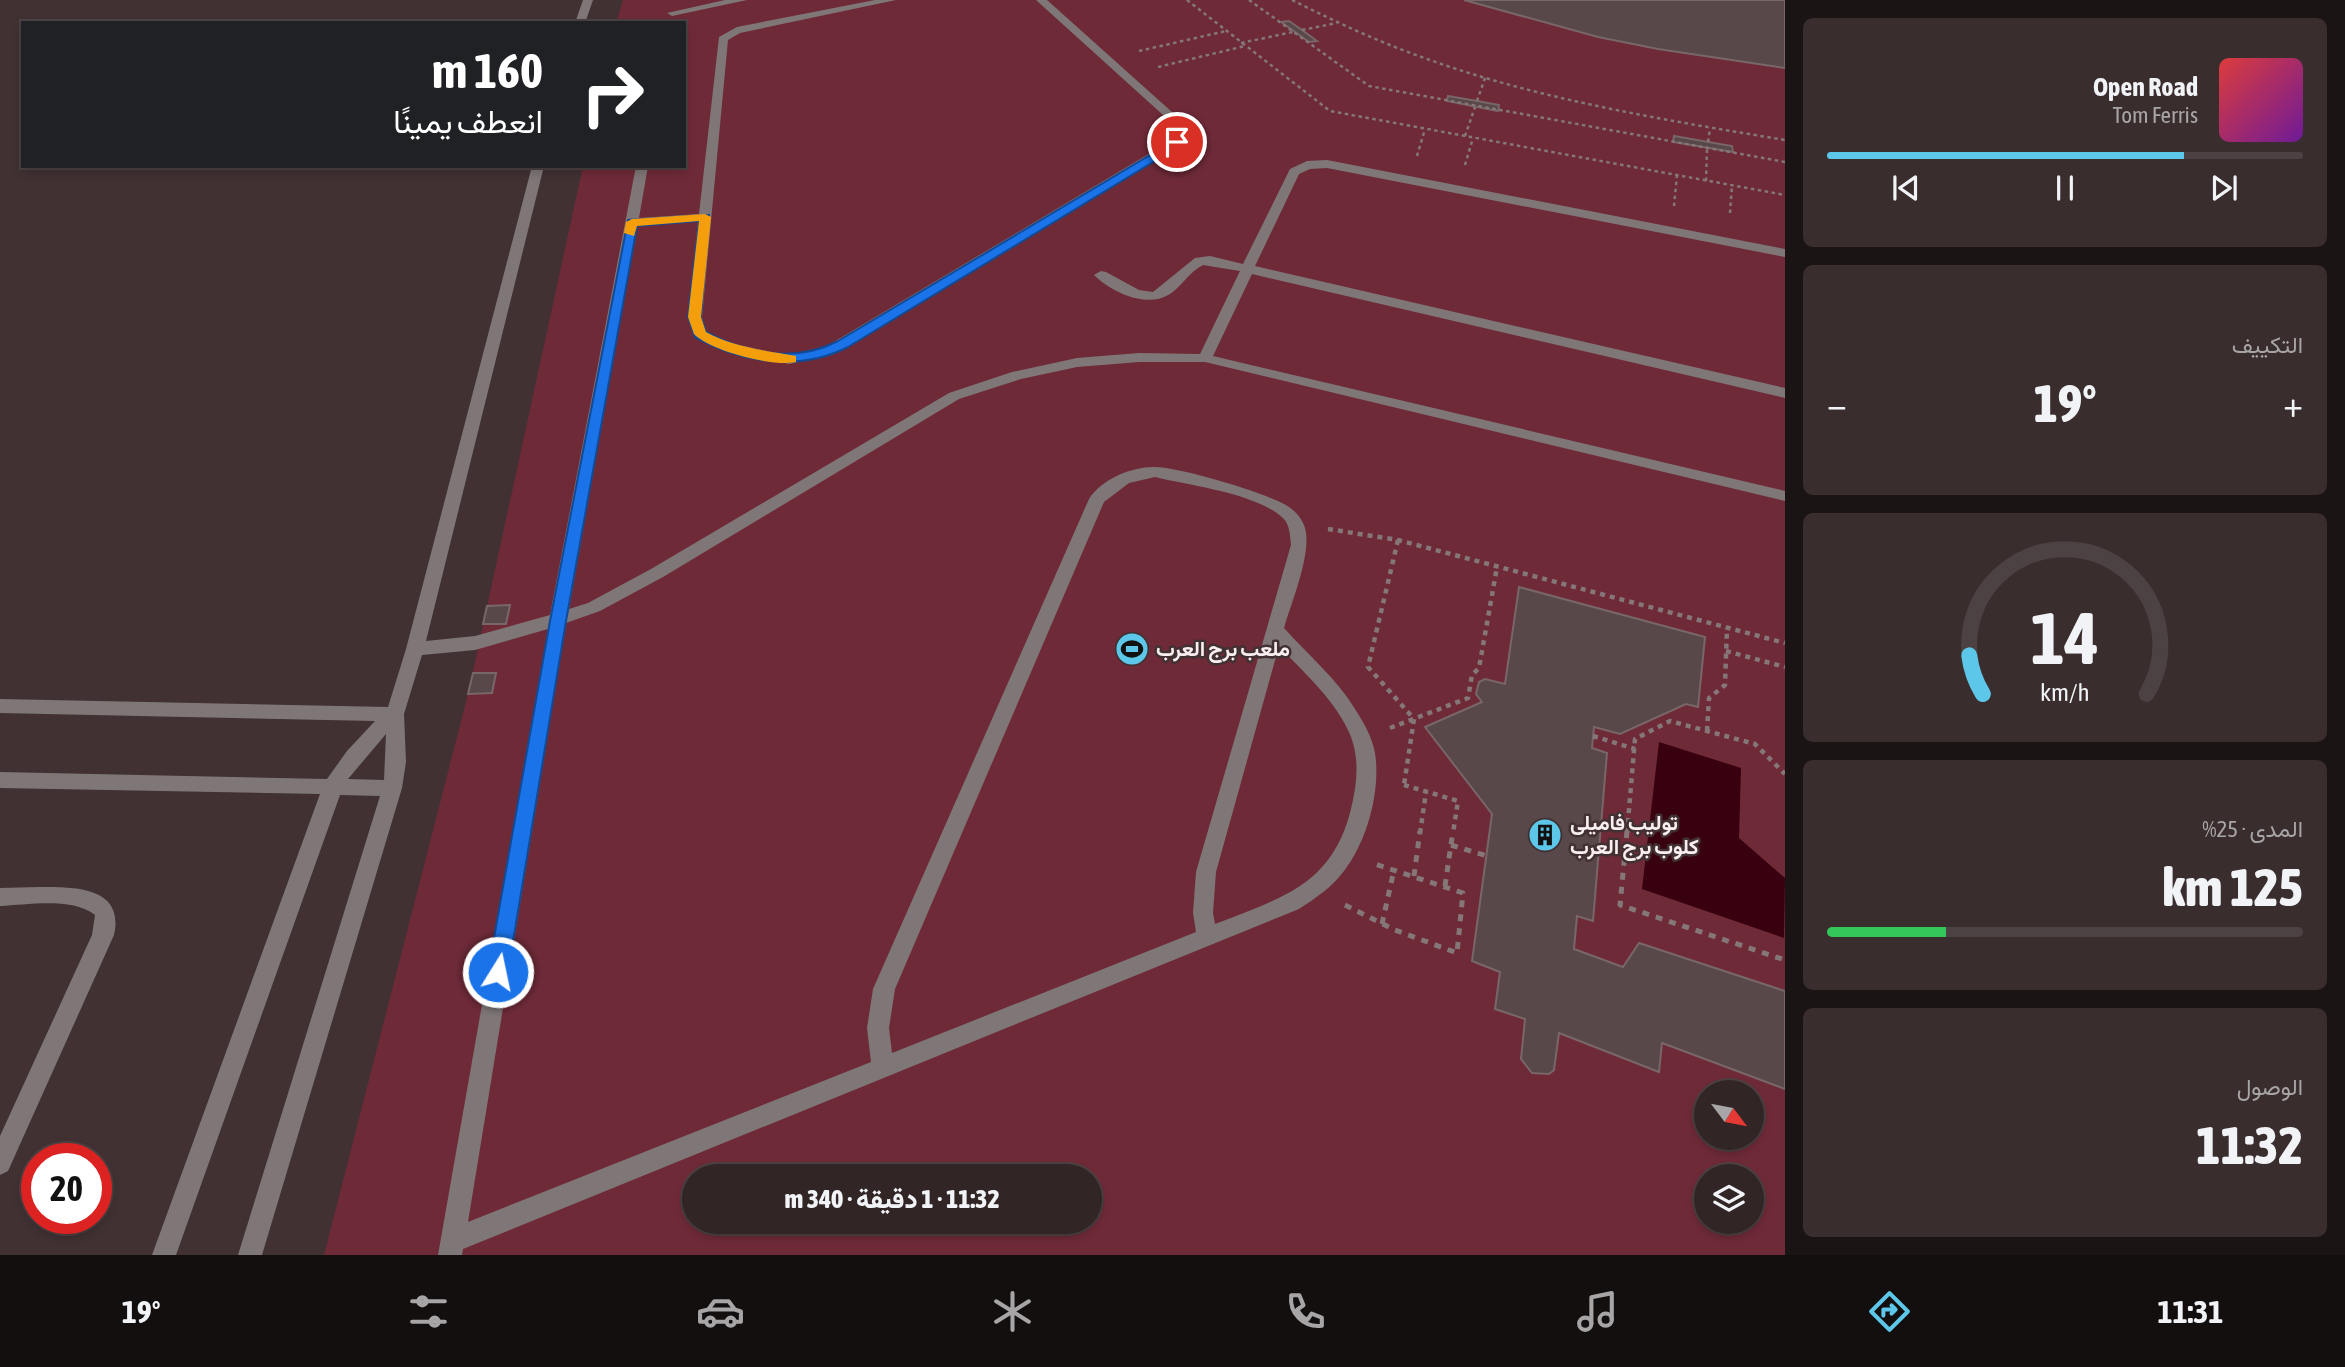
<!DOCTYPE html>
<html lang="ar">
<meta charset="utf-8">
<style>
:root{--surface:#312526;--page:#392d2e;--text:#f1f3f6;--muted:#a8a5a7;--line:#4c4243;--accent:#5cc7e8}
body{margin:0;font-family:"Asap Condensed",Vazirmatn,sans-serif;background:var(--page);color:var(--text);direction:rtl;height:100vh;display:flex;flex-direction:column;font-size:26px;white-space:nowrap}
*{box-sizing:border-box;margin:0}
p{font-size:23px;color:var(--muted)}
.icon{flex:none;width:38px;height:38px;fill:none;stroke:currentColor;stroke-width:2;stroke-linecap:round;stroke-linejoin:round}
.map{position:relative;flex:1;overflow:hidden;direction:ltr}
.side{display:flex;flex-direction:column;gap:18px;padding:18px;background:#1b1415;width:560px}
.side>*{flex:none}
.top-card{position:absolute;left:21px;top:21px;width:665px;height:147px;border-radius:0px;box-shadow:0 4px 10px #0003,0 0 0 2px var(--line);direction:rtl;background:#202124;color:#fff;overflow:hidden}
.needle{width:46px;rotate:122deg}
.fabs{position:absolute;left:1694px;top:1080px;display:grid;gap:14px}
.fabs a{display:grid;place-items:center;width:70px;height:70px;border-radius:50%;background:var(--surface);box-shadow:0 4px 10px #0003,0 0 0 2px var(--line);font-size:35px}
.speed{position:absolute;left:21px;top:1143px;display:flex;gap:14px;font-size:35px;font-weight:700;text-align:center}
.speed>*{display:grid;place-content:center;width:91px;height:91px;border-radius:50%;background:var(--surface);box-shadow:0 4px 10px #0003,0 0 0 2px var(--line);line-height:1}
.speed .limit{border:10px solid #d22;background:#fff;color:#111}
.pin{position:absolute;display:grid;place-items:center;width:60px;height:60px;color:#fff;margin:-30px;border:4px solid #fff;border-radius:50%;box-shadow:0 2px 7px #0007}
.me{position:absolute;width:77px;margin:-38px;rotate:10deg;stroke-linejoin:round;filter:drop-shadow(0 0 5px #0008)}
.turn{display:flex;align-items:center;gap:24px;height:147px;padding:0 28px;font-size:32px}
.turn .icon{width:91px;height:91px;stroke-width:2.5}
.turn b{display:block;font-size:49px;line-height:60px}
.big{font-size:52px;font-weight:800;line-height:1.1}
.side .card{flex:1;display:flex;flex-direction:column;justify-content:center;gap:10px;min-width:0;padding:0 24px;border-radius:10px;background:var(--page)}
.side .dial{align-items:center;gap:0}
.dial svg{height:182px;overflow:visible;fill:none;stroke:var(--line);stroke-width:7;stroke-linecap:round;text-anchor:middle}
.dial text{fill:var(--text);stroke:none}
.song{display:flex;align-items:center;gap:21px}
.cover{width:84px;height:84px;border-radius:10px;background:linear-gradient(135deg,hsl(0 70% 55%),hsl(280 70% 35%))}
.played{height:7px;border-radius:4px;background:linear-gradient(90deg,var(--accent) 75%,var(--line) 75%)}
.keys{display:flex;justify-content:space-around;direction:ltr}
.heat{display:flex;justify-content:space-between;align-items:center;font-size:38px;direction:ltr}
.charge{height:10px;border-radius:5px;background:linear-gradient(90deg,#34c759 25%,var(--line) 0)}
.trip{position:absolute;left:682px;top:1164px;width:420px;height:70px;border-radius:35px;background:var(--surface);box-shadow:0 4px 10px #0003,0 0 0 2px var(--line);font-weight:800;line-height:70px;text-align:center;direction:rtl}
.menu{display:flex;height:112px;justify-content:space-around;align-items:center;background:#140f0f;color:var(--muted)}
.menu .icon{width:49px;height:49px}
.menu .active{color:var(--accent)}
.menu b{font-size:32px;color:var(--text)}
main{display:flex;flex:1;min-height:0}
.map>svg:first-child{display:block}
.green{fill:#6f2a38;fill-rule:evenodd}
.water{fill:#39000f}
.building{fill:#59484a;stroke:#786668;stroke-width:2}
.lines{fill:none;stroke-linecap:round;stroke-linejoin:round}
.path-far2{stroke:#857678;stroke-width:2.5;stroke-dasharray:3.5 3.5;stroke-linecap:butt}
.path-far1{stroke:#857678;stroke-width:4.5;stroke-dasharray:5 5;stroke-linecap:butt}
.path{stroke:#857678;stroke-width:5;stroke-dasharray:7 7;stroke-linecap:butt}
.minor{fill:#7f7777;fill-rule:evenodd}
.route{fill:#1a73e8;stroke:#114b97;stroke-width:2}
.slow{fill:#f59e0b}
.labels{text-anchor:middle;stroke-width:5;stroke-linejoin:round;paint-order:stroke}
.poi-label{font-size:21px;font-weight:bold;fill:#faeff0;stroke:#413133;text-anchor:start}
</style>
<main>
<section class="side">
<div class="card">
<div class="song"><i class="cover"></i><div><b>Open Road</b><p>Tom Ferris</p></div></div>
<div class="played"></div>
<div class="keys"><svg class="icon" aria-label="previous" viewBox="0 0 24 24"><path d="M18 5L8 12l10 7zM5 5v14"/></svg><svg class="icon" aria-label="pause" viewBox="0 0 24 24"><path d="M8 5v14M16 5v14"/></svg><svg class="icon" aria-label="next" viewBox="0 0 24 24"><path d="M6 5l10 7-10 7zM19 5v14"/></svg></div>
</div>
<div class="card"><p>التكييف</p>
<div class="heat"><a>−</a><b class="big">19°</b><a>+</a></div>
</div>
<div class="card dial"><svg viewBox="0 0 100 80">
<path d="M14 69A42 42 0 1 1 86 69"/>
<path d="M14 69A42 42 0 0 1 8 52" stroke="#5cc7e8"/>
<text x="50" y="56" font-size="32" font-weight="700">14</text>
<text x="50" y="72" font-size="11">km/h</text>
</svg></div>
<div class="card"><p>المدى · 25%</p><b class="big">125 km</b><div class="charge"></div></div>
<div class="card"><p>الوصول</p><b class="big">11:32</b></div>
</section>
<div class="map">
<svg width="1785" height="1255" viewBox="0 0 1785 1255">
<rect width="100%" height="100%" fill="#413133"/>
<path class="green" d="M 623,0 L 1785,0 L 1785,1255 L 324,1255 L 468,694 L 583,166 L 684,166 L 684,23 L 616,23 ZM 1706,1092 L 1752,1092 L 1752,1138 L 1706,1138 ZM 695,1176 L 1090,1176 L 1090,1222 L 695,1222 ZM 1706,1176 L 1752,1176 L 1752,1222 L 1706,1222 Z"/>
<path class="water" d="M 1659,742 L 1741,768 L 1739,838 L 1785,878 L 1784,938 L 1642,889 Z"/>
<g class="building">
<path d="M 1464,0 L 1785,0 L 1785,68 L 1658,49 L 1598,37 Z"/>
<path d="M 1289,21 L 1302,30 L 1317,41 L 1309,42 L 1281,22 Z"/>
<path d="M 1448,96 L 1477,101 L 1499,105 L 1498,111 L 1447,101 Z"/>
<path d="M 1674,136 L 1732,146 L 1733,152 L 1673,142 Z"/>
<path d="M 1519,587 L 1705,637 L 1698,707 L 1686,704 L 1620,734 L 1594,727 L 1592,748 L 1607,753 L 1593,921 L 1577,916 L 1574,949 L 1623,967 L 1639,943 L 1785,991 L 1785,1089 L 1662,1043 L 1659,1072 L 1559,1033 L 1554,1070 L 1549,1074 L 1532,1073 L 1521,1059 L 1525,1019 L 1495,1009 L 1500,972 L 1472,961 L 1492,814 L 1425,727 L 1482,702 L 1476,694 L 1479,682 L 1485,679 L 1505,684 Z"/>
<path d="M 510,605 L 506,624 L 483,624 L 487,606 Z"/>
<path d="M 473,673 L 496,673 L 492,693 L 468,694 Z"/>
</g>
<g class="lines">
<g class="path-far2">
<path d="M 1187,0 L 1330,111 L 1785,195"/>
<path d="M 1249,0 L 1369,86 L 1785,162"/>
<path d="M 1292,0 C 1330,19 1368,37 1408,52 C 1529,98 1658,119 1785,140"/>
<path d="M 1302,30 L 1337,23"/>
<path d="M 1241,43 L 1293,32"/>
<path d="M 1139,51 L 1226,31"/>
<path d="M 1158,67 L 1245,46"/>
<path d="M 1477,101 L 1485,78"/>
<path d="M 1465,136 L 1475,107"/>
<path d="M 1708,142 L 1710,128"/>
<path d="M 1417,156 L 1425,129"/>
<path d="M 1465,165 L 1473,138"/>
<path d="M 1706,181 L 1707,149"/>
<path d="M 1674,206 L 1677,175"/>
<path d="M 1730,213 L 1732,185"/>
</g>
<g class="path-far1">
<path d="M 1328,529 L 1398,540 L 1785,643"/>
<path d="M 1398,540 L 1368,667 L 1414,719 L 1404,785"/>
<path d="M 1726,651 L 1785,667"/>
<path d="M 1390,728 L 1468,698 L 1472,675 L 1479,668 L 1497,567"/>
<path d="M 1707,731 L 1709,698 L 1725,685 L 1727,628"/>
<path d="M 1593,736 L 1635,749"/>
<path d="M 1404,785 L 1458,801 L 1453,833"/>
<path d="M 1420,833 L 1426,792"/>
<path d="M 1627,833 L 1635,739 L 1670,721 L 1755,744 L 1785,774"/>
</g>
<g class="path">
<path d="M 1627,831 L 1620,905 L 1785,960"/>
<path d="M 1451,845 L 1487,856"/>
<path d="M 1414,876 L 1420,831"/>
<path d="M 1445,886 L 1453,831"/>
<path d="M 1345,905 L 1395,930 L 1457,953 L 1463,893 L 1375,864"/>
<path d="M 1382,924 L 1394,870"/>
</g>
<g class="minor">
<path d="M 583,0 L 593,0 L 585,23 L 575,23 Z"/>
<path d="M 725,0 L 747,0 L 672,16 L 667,13 Z"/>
<path d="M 875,0 L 896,0 L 740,33 L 728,40 L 702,317 L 706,332 L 726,342 L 789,356 L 822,349 L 1172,140 L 1176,133 L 1173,124 L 1036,0 L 1047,0 L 1182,121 L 1188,133 L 1181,145 L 832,355 L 789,364 L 716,348 L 693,334 L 688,317 L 698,221 L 637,225 L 569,609 L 588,603 L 651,569 L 949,393 L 1012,372 L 1077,358 L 1139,353 L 1200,354 L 1240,271 L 1203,265 C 1189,272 1183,285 1170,294 C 1147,309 1111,292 1094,275 L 1101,271 L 1106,272 L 1139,290 L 1153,292 L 1195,258 L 1210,256 L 1243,264 L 1290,169 L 1307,161 L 1327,160 L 1785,249 L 1785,257 L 1327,168 L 1310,169 L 1299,174 L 1255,266 L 1785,388 L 1785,398 L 1252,274 L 1213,356 L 1785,491 L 1785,501 L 1205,362 L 1139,362 L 1077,367 L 1021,379 L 959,399 L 663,577 L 600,611 L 566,623 L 468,1222 L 871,1062 L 867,1028 L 873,989 L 1089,499 C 1102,479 1131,467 1154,467 C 1179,467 1259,491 1282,503 C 1292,508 1300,515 1304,525 C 1314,549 1291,603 1284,628 C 1308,655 1337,679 1355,709 C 1364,723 1372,737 1375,753 C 1381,790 1367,842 1344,871 C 1332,887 1316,898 1299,909 L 463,1249 L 462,1255 L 438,1255 L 548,629 L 475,650 L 422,655 L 404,714 L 406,762 L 402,788 L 262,1255 L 238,1255 L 380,796 L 340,795 L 176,1255 L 152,1255 L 320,794 L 0,788 L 0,772 L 327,779 L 347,751 L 375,721 L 0,713 L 0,699 L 388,707 L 406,649 L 532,166 L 544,166 L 426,641 L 475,636 L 550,615 L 636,166 L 648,166 L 639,218 L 699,214 L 719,37 L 737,27 ZM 1155,477 C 1191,486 1257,493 1284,519 C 1290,526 1290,536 1291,545 L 1196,872 L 1193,913 L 1196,932 L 892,1053 L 889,1028 L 895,989 L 1104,502 L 1129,483 ZM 1279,646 C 1303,672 1331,696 1347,728 C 1359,751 1358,776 1353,800 C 1336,884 1286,896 1215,924 L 1213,913 L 1216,872 ZM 386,734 L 384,780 L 348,779 Z"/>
<path d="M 39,887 C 73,887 125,886 114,935 L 8,1171 L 0,1175 L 0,1136 L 92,935 L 95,915 C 72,897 28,905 0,906 L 0,888 Z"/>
</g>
</g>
<path class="route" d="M 1177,139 L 1182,142 L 1181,145 L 848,347 C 799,372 742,363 695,337 L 688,317 L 699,221 L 637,226 L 566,621 L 508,972 L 505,978 L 498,981 L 491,978 L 488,972 L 550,621 L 628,220 L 709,215 L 701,317 L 706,332 C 747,354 796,363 838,341 Z"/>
<path class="slow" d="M 705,214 L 711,217 L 701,317 L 706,332 C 735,348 764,350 796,356 L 796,362 C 772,367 711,351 694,334 L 688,317 L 699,221 L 637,226 L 634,236 L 624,233 L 626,222 L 632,219 Z"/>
<defs>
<symbol id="stadium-disc" viewBox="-11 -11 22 22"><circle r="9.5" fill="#5cc7e8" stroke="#413133"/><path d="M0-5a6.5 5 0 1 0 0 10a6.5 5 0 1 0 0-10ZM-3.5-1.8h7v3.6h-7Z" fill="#111"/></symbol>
<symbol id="building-disc" viewBox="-11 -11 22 22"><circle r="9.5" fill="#5cc7e8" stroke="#413133"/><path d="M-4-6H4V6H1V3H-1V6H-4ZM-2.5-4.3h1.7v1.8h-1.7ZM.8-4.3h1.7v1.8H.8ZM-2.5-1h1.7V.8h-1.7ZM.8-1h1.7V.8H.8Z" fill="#111"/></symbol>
</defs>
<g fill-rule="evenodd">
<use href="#stadium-disc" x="1113" y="630" width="38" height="38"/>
<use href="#building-disc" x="1526" y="816" width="38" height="38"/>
</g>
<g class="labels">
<g class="poi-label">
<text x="1156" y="656">ملعب برج العرب</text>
<text x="1570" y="830">توليب فاميلى<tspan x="1570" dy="24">كلوب برج العرب</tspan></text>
</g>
</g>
</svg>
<div class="fabs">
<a><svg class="needle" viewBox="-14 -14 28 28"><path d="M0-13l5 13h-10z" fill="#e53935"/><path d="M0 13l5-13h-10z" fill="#a8a5a7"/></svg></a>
<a><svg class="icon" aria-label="layers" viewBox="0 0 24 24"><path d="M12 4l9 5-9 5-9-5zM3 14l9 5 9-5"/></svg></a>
</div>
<div class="speed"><div class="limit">20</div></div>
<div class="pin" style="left:1177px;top:142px;background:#d93025"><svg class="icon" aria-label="arrive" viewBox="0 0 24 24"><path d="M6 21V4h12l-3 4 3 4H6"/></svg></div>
<svg class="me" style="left:498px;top:972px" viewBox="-20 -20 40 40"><circle r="17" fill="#1a73e8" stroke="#fff" stroke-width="3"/><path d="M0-11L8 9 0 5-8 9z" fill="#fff"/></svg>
<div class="trip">11:32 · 1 دقيقة · 340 m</div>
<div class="top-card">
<div class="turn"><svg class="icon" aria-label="right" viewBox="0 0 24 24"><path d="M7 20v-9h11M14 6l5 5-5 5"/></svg><div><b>160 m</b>انعطف يمينًا</div></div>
</div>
</div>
</main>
<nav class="menu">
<b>11:31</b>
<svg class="icon active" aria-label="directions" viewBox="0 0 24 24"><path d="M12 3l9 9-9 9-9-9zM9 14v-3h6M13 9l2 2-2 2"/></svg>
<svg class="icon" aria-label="music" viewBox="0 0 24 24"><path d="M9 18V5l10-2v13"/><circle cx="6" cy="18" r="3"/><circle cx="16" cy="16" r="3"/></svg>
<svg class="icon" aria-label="phone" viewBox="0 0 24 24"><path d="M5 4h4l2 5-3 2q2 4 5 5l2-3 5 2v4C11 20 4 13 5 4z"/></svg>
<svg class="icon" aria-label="climate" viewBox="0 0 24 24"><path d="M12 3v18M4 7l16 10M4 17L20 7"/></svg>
<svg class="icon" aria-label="car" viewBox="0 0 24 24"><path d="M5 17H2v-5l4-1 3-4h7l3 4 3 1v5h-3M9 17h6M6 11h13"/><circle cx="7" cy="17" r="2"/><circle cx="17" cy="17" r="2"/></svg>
<svg class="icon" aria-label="filters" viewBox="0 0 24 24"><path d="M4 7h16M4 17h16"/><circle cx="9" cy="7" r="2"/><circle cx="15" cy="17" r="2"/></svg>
<b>19°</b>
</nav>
